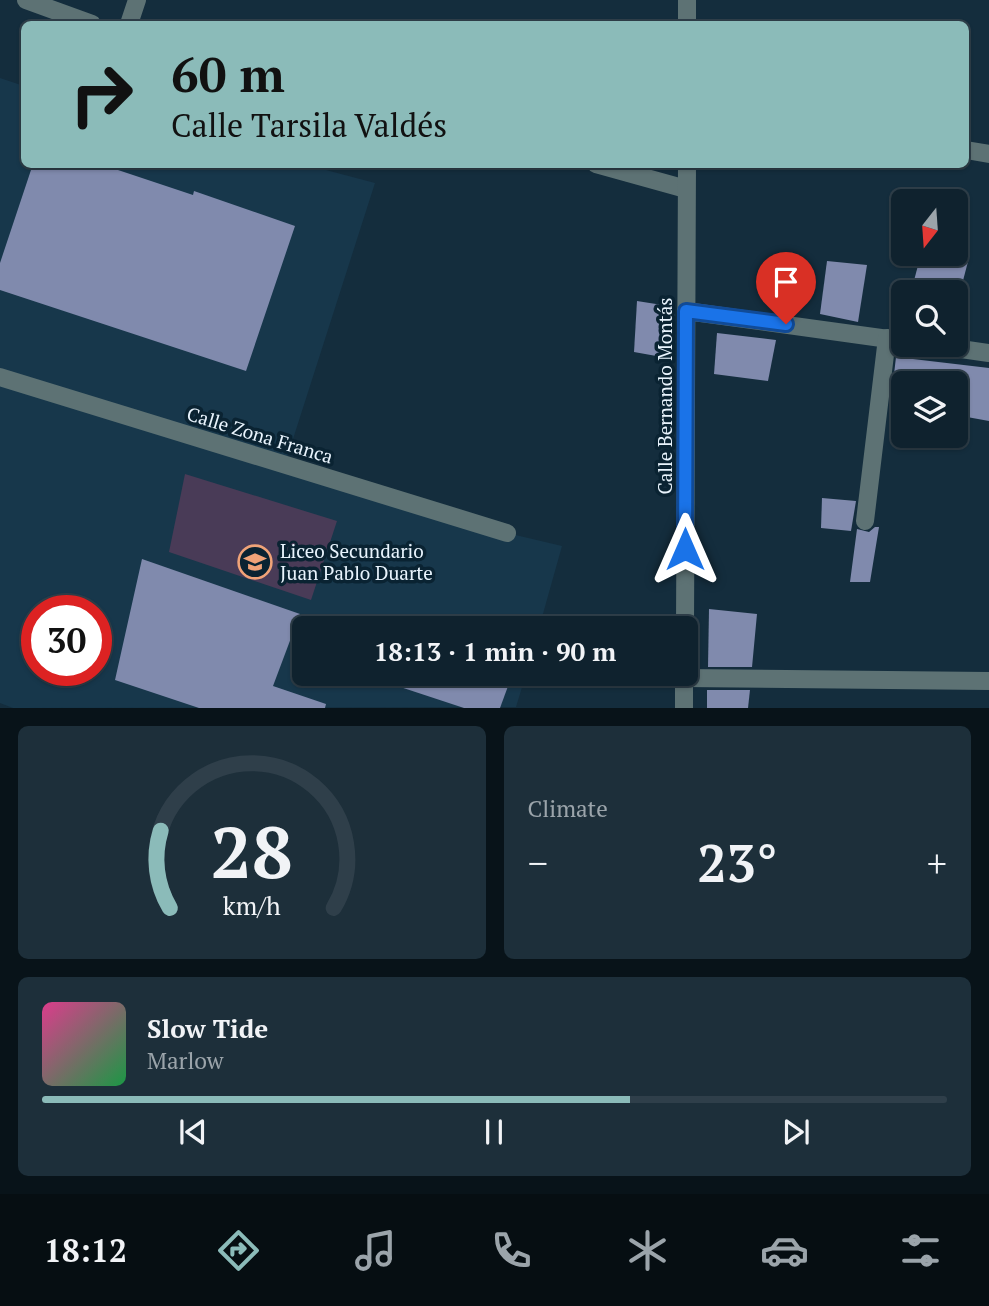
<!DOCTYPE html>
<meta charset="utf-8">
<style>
:root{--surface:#0f222e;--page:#1d2f3a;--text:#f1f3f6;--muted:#9ba4aa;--line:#2f3f4a;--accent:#8bbbb9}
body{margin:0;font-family:"PT Serif",serif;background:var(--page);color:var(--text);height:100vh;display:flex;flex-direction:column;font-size:26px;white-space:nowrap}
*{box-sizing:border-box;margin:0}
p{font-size:23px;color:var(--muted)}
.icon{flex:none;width:38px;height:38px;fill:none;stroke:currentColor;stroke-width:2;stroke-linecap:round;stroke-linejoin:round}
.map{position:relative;height:708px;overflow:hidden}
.panel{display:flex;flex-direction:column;gap:18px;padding:18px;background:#081319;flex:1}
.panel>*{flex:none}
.guide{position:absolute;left:21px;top:21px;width:948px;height:147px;border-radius:10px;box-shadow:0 2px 5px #0004,0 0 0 2px var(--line);background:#8bbbb9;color:#111;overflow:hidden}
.needle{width:46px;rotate:197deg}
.fabs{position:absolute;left:891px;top:189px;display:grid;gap:14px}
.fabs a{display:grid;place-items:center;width:77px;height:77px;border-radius:10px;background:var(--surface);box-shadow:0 2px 5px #0004,0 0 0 2px var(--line);font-size:35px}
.speed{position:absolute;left:21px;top:595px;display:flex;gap:14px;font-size:35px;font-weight:700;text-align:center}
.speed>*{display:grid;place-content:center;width:91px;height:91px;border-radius:50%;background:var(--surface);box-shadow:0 2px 5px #0004,0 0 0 2px var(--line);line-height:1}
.speed .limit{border:10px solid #d22;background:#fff;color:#111}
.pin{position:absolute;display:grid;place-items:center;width:60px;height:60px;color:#fff;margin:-72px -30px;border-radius:50% 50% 50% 0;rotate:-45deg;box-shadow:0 0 7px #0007}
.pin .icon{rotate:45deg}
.me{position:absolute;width:77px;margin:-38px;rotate:0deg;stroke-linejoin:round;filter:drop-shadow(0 0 5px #0008)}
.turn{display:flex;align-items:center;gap:24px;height:147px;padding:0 35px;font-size:32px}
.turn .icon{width:91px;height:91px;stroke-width:2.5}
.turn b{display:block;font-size:49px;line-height:60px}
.big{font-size:52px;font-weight:800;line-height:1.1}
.panel .tile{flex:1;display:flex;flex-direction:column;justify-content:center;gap:10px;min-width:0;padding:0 24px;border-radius:10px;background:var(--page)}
.panel .dial{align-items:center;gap:0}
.dial svg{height:182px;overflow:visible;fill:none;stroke:var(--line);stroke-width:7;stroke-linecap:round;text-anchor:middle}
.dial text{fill:var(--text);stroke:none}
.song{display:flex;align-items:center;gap:21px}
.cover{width:84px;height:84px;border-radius:10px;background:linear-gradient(135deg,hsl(330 70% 55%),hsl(140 70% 35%))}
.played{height:7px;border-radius:4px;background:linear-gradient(90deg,var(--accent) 65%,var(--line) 65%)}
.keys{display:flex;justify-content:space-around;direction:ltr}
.heat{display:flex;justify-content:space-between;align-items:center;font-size:38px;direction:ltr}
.panel .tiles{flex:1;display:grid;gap:18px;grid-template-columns:1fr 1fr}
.tile:last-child{grid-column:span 2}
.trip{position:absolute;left:292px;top:616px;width:406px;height:70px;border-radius:10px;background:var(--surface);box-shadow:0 2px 5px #0004,0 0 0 2px var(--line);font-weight:800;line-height:70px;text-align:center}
.tab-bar{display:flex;height:112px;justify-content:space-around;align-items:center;background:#060e12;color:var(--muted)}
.tab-bar .icon{width:49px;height:49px}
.tab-bar .current{color:var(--accent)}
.tab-bar b{font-size:32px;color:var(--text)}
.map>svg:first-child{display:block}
.built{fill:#17374b;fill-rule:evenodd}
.green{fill:#493b57}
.building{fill:#808aad}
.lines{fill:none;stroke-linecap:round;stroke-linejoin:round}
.minor{stroke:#5d7274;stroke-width:18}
.route-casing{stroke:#114b97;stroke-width:18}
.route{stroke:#1a73e8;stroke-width:12}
.labels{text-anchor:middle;stroke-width:7;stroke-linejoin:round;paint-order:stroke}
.street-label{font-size:19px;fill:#e9f4fd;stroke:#0a2332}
.poi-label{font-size:19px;fill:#e9f4fd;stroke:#0a2332;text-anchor:start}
</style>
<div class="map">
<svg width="989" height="708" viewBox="0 0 989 708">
<rect width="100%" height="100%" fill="#142d3d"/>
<path class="built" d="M 0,78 L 24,86 L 24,164 L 307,165 L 375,183 L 285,464 L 507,533 L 562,546 L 539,628 L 304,628 L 304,674 L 526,674 L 516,707 L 13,708 L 0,703 ZM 37,611 L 96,611 L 96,670 L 37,670 Z"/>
<path class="green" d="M 185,474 L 337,521 L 311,600 L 169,552 Z"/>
<g class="building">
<path d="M 33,164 L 100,164 L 193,195 L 194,191 L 295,226 L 246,371 L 0,290 L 0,263 Z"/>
<path d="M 921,254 L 970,254 L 960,292 L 911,292 Z"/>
<path d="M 827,261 L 867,265 L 858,322 L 820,314 Z"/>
<path d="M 637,301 L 675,307 L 673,359 L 634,352 Z"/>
<path d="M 717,333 L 776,340 L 768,381 L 714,374 Z"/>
<path d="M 896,357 L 989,368 L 989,421 L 956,415 L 956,383 L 893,383 Z"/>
<path d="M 822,498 L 856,501 L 851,531 L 821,528 Z"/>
<path d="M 875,527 L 879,527 L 870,582 L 850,582 L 857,529 L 869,532 Z"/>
<path d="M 142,559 L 300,614 L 273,686 L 326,704 L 325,708 L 199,708 L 115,680 Z"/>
<path d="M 709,609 L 757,614 L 752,667 L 708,667 Z"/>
<path d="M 374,674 L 498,674 L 511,678 L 500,708 L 464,708 L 373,678 Z"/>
<path d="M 707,690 L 750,690 L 748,708 L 707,708 Z"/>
</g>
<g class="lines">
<g class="minor">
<path d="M 26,0 L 92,24"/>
<path d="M 129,24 L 137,0"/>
<path d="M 687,24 L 687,0"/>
<path d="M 966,150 L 989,154"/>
<path d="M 596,164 L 686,189"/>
<path d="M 686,311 L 903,341"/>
<path d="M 933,345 L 989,353"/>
<path d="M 0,377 L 507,533"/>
<path d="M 865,521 L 887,338"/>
<path d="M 685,628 L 687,164"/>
<path d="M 684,678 L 989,681"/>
<path d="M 684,708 L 684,674"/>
</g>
</g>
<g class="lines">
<defs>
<path id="route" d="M 685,549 L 686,311 L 786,324"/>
</defs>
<use href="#route" class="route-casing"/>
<use href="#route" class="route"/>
</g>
<defs>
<symbol id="school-ring" viewBox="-11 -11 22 22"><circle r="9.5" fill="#0a2332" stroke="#f0a378" stroke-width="1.5"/><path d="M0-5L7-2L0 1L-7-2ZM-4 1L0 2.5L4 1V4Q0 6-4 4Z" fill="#f0a378"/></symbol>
</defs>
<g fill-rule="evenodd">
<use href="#school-ring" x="236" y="543" width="38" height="38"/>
</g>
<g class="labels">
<g class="street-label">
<text transform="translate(665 396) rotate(-90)" y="7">Calle Bernando Montás</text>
<text transform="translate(260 435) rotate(17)" y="7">Calle Zona Franca</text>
</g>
<g class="poi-label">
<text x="280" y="558">Liceo Secundario<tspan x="280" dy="22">Juan Pablo Duarte</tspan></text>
</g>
</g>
</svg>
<div class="fabs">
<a><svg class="needle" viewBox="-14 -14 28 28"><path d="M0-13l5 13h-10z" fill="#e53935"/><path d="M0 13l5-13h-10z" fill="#9ba4aa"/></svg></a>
<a><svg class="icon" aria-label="search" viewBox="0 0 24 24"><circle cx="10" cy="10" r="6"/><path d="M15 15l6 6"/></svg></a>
<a><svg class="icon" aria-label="layers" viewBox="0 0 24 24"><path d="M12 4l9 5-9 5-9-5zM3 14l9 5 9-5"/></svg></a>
</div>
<div class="speed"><div class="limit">30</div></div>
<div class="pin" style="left:786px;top:324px;background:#d93025"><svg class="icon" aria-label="arrive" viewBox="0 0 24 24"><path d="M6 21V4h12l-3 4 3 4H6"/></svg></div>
<svg class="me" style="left:685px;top:549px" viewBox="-20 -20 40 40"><path d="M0-17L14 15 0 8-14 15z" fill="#1a73e8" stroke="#fff" stroke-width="4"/></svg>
<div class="trip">18:13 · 1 min · 90 m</div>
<div class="guide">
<div class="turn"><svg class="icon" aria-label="right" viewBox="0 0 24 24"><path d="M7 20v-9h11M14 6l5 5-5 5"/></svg><div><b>60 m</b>Calle Tarsila Valdés</div></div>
</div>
</div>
<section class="panel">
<div class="tiles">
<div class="tile dial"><svg viewBox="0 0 100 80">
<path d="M14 69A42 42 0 1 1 86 69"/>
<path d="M14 69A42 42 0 0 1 10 35" stroke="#8bbbb9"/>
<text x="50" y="56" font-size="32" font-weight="700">28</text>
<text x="50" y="72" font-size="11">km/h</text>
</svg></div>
<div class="tile"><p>Climate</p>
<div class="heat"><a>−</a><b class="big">23°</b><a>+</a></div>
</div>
<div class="tile">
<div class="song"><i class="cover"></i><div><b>Slow Tide</b><p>Marlow</p></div></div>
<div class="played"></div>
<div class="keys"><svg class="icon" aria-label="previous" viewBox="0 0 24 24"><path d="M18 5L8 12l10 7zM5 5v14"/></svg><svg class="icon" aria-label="pause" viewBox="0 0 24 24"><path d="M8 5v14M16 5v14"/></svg><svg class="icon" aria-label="next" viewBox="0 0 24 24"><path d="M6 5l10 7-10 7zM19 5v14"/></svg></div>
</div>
</div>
</section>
<nav class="tab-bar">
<b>18:12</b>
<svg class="icon current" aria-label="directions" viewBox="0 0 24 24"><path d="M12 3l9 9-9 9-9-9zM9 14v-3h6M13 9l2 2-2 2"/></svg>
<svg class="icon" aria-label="music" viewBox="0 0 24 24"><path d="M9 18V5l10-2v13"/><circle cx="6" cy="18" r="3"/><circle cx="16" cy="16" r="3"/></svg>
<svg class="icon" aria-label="phone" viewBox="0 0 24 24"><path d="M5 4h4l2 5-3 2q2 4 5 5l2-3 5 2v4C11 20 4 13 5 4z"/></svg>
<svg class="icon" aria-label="climate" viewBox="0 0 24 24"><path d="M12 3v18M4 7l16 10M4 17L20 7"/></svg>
<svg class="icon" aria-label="car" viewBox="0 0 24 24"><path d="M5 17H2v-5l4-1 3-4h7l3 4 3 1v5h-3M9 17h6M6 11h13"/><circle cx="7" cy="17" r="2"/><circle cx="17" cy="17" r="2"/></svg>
<svg class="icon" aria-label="filters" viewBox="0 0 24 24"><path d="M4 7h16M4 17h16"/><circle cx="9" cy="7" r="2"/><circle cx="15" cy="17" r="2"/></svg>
</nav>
